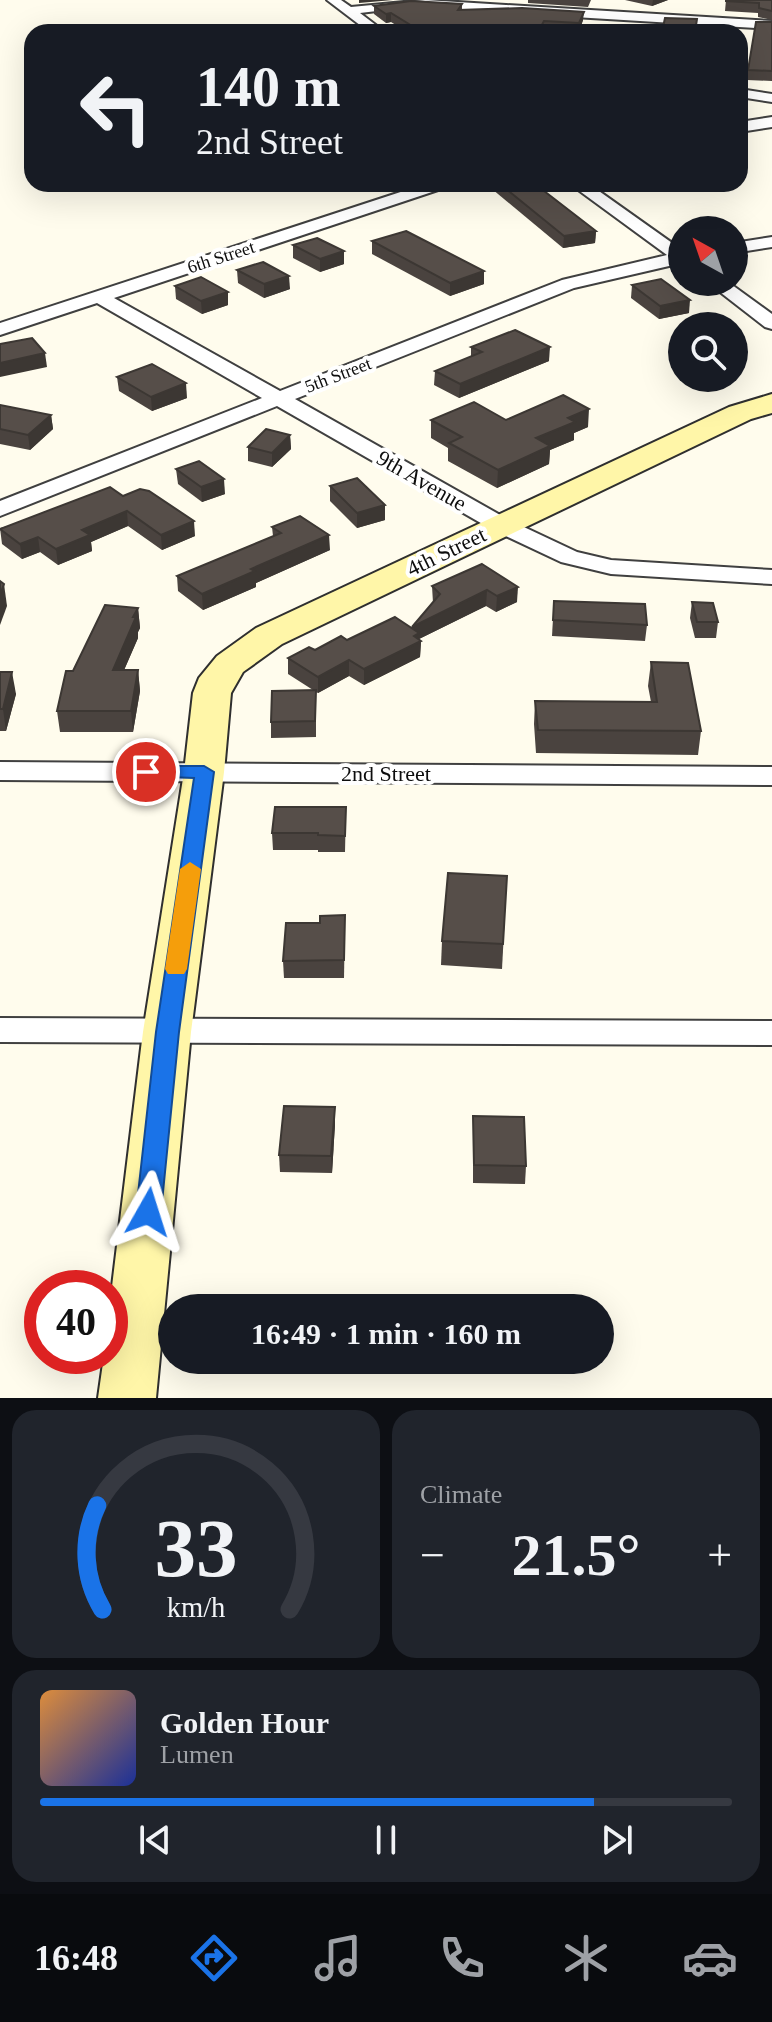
<!DOCTYPE html>
<meta charset="utf-8">
<style>
:root{--surface:#171b24;--page:#20242c;--text:#f1f3f6;--muted:#9ea1a6;--line:#363941;--accent:#1a73e8}
body{margin:0;font-family:"Times New Roman",serif;background:var(--page);color:var(--text);height:100vh;display:flex;flex-direction:column;font-size:30px;white-space:nowrap}
*{box-sizing:border-box;margin:0}
p{font-size:26px;color:var(--muted)}
.icon{flex:none;width:44px;height:44px;fill:none;stroke:currentColor;stroke-width:2;stroke-linecap:round;stroke-linejoin:round}
.map{position:relative;height:1398px;overflow:hidden}
.details{display:flex;flex-direction:column;gap:12px;padding:12px;background:#0d0f14;flex:1}
.details>*{flex:none}
.banner{position:absolute;left:24px;top:24px;width:724px;height:168px;border-radius:24px;box-shadow:0 8px 32px #0002;background:#171b24;color:var(--text);overflow:hidden}
.needle{width:52px;rotate:320deg}
.tools{position:absolute;left:668px;top:216px;display:grid;gap:16px}
.tools a{display:grid;place-items:center;width:80px;height:80px;border-radius:50%;background:var(--surface);box-shadow:0 8px 32px #0002;font-size:40px}
.speed{position:absolute;left:24px;top:1270px;display:flex;gap:16px;font-size:40px;font-weight:700;text-align:center}
.speed>*{display:grid;place-content:center;width:104px;height:104px;border-radius:50%;background:var(--surface);box-shadow:0 8px 32px #0002;line-height:1}
.speed .limit{border:12px solid #d22;background:#fff;color:#111}
.pin{position:absolute;display:grid;place-items:center;width:68px;height:68px;color:#fff;margin:-34px;border:4px solid #fff;border-radius:50%;box-shadow:0 2px 8px #0007}
.me{position:absolute;width:88px;margin:-44px;rotate:6deg;stroke-linejoin:round;filter:drop-shadow(0 0 6px #0008)}
.turn{display:flex;align-items:center;gap:28px;height:168px;padding:0 40px;font-size:36px}
.turn .icon{width:104px;height:104px;stroke-width:2.5}
.turn b{display:block;font-size:56px;line-height:68px}
.big{font-size:60px;font-weight:800;line-height:1.1}
.details .tile{flex:1;display:flex;flex-direction:column;justify-content:center;gap:12px;min-width:0;padding:0 28px;border-radius:24px;background:var(--page)}
.details .dial{align-items:center;gap:0}
.dial svg{height:208px;overflow:visible;fill:none;stroke:var(--line);stroke-width:7;stroke-linecap:round;text-anchor:middle}
.dial text{fill:var(--text);stroke:none}
.song{display:flex;align-items:center;gap:24px}
.cover{width:96px;height:96px;border-radius:12px;background:linear-gradient(135deg,hsl(30 70% 55%),hsl(230 70% 35%))}
.played{height:8px;border-radius:4px;background:linear-gradient(90deg,var(--accent) 80%,var(--line) 80%)}
.keys{display:flex;justify-content:space-around;direction:ltr}
.heat{display:flex;justify-content:space-between;align-items:center;font-size:44px;direction:ltr}
.details .tiles{flex:1;display:grid;gap:12px;grid-template-columns:1fr 1fr}
.tile:last-child{grid-column:span 2}
.trip{position:absolute;left:158px;top:1294px;width:456px;height:80px;border-radius:40px;background:var(--surface);box-shadow:0 8px 32px #0002;font-weight:800;line-height:80px;text-align:center}
.menu{display:flex;height:128px;justify-content:space-around;align-items:center;background:#090b0e;color:var(--muted)}
.menu .icon{width:56px;height:56px}
.menu .current{color:var(--accent)}
.menu b{font-size:36px;color:var(--text)}
.map>svg:first-child{display:block}
.lines{fill:none;stroke-linecap:round;stroke-linejoin:round}
.street-casing{stroke:#404040;stroke-width:4}
.secondary-casing{stroke:#2f2f2f;stroke-width:4}
.street{fill:#fff;fill-rule:evenodd}
.secondary{fill:#fff6a8;fill-rule:evenodd}
.wall{fill:#4a433f}
.shaded-wall{fill:#3c3733}
.building{fill:#564e49;stroke:#3c3733;stroke-width:2}
.route{fill:#1a73e8;stroke:#114b97;stroke-width:2}
.slow{fill:#f59e0b}
.labels{text-anchor:middle;stroke-width:8;stroke-linejoin:round;paint-order:stroke}
.far-street-label{font-size:18px;fill:#0d0d0d;stroke:#fff}
.street-label{font-size:22px;fill:#0d0d0d;stroke:#fff}
</style>
<div class="map">
<svg width="772" height="1398" viewBox="0 0 772 1398">
<rect width="100%" height="100%" fill="#fffced"/>
<g class="lines">
<defs>
<g id="street">
<path d="M 327,0 L 341,0 L 351,7 L 425,0 L 772,21 L 772,29 L 411,7 L 360,13 L 385,32 L 369,32 Z"/>
<path d="M 740,89 L 772,94 L 772,102 L 740,97 Z"/>
<path d="M 772,117 L 772,127 L 740,132 L 740,122 Z"/>
<path d="M 425,184 L 449,184 L 447,187 L 114,298 L 280,391 L 562,280 L 667,255 L 570,184 L 589,184 L 682,250 L 682,263 L 574,288 L 295,399 L 509,520 L 577,552 L 611,560 L 772,570 L 772,584 L 611,574 L 561,562 L 493,530 L 277,406 L 0,516 L 0,501 L 262,398 L 97,303 L 0,335 L 0,323 Z"/>
<path d="M 772,237 L 772,247 L 734,253 L 734,243 Z"/>
<path d="M 707,282 L 728,282 L 772,314 L 772,329 L 765,327 Z"/>
<path d="M 0,762 L 772,767 L 772,785 L 0,780 Z"/>
<path d="M 0,1018 L 772,1021 L 772,1045 L 0,1042 Z"/>
</g>
<path id="secondary" d="M 772,394 L 772,413 L 751,419 L 282,644 L 243,672 L 231,693 L 224,772 L 191,1032 L 156,1398 L 98,1398 L 104,1356 L 110,1356 L 110,1303 L 143,1032 L 184,772 L 193,693 L 199,678 L 217,656 L 256,628 L 729,407 Z"/>
</defs>
<use href="#street" class="street-casing"/>
<use href="#secondary" class="secondary-casing"/>
<use href="#street" class="street"/>
<use href="#secondary" class="secondary"/>
</g>
<g class="wall">
<path d="M 528,0 L 591,0 L 588,7 L 528,3 Z"/>
<path d="M 625,0 L 668,0 L 652,6 Z"/>
<path d="M 726,0 L 772,0 L 772,20 L 758,17 L 758,13 L 725,11 Z"/>
<path d="M 462,4 L 462,10 L 583,20 L 579,32 L 543,30 L 542,32 L 407,32 L 391,22 L 386,23 L 374,14 L 374,6 Z"/>
<path d="M 772,22 L 772,81 L 747,80 L 748,70 Z"/>
<path d="M 486,184 L 535,184 L 596,231 L 595,243 L 563,248 Z"/>
<path d="M 372,241 L 484,284 L 450,296 L 372,254 Z"/>
<path d="M 293,245 L 344,251 L 344,264 L 320,272 L 293,258 Z"/>
<path d="M 237,270 L 290,289 L 264,298 L 238,283 Z"/>
<path d="M 632,285 L 689,313 L 659,319 L 631,298 Z"/>
<path d="M 175,286 L 228,305 L 202,314 L 176,299 Z"/>
<path d="M 471,347 L 549,361 L 459,398 L 434,385 L 435,371 L 471,357 Z"/>
<path d="M 117,377 L 187,398 L 152,411 L 119,391 Z"/>
<path d="M 0,405 L 51,415 L 53,429 L 30,450 L 0,444 Z"/>
<path d="M 431,420 L 506,420 L 588,427 L 574,433 L 574,440 L 550,450 L 549,464 L 497,488 L 448,461 L 448,448 L 431,438 Z"/>
<path d="M 290,435 L 291,449 L 272,467 L 248,461 L 248,447 Z"/>
<path d="M 176,469 L 225,494 L 202,502 L 178,484 Z"/>
<path d="M 330,486 L 385,520 L 357,528 L 330,501 Z"/>
<path d="M 123,496 L 195,536 L 162,550 L 128,526 L 91,542 L 92,551 L 58,565 L 40,552 L 22,559 L 2,544 L 0,528 Z"/>
<path d="M 272,527 L 330,550 L 256,583 L 256,587 L 203,610 L 178,591 L 177,576 L 273,536 Z"/>
<path d="M 482,564 L 517,602 L 496,612 L 486,606 L 419,639 L 421,641 L 420,657 L 364,685 L 349,676 L 318,693 L 316,692 L 316,737 L 271,738 L 271,722 L 313,690 L 288,674 L 288,658 L 347,640 L 412,628 L 433,603 L 432,586 Z"/>
<path d="M 554,601 L 647,625 L 645,641 L 552,636 Z"/>
<path d="M 692,602 L 718,622 L 716,638 L 695,638 L 690,618 Z"/>
<path d="M 138,608 L 140,628 L 138,632 L 138,638 L 124,670 L 138,670 L 140,691 L 133,732 L 60,732 L 57,711 L 73,671 Z"/>
<path d="M 651,662 L 701,731 L 698,755 L 536,753 L 534,724 L 535,701 L 651,702 L 648,686 Z"/>
<path d="M 0,672 L 16,694 L 6,731 L 0,731 Z"/>
<path d="M 346,807 L 345,852 L 318,852 L 318,850 L 273,850 L 272,833 Z"/>
<path d="M 507,876 L 502,969 L 441,965 L 442,941 Z"/>
<path d="M 345,915 L 344,978 L 284,978 L 283,961 L 320,923 Z"/>
<path d="M 473,1116 L 526,1166 L 525,1184 L 473,1183 Z"/>
<path d="M 335,1124 L 332,1173 L 280,1172 L 279,1155 Z"/>
</g>
<g class="shaded-wall">
<path d="M 359,0 L 393,0 L 359,3 Z"/>
<path d="M 653,0 L 668,0 L 652,6 Z"/>
<path d="M 584,12 L 583,20 L 579,32 L 579,23 Z"/>
<path d="M 391,13 L 391,22 L 386,23 L 386,14 Z"/>
<path d="M 596,231 L 595,243 L 563,248 L 564,236 Z"/>
<path d="M 344,251 L 344,264 L 320,272 L 320,259 Z"/>
<path d="M 484,271 L 484,284 L 450,296 L 450,283 Z"/>
<path d="M 289,276 L 290,289 L 264,298 L 264,284 Z"/>
<path d="M 228,292 L 228,305 L 202,314 L 201,301 Z"/>
<path d="M 690,300 L 689,313 L 659,319 L 660,306 Z"/>
<path d="M 550,347 L 549,361 L 459,398 L 460,384 Z"/>
<path d="M 45,353 L 47,367 L 0,377 L 0,363 Z"/>
<path d="M 186,383 L 187,398 L 152,411 L 151,397 Z"/>
<path d="M 589,409 L 588,427 L 574,433 L 574,440 L 550,450 L 549,464 L 497,488 L 498,470 L 536,438 L 568,418 Z"/>
<path d="M 51,415 L 53,429 L 30,450 L 28,435 Z"/>
<path d="M 290,435 L 291,449 L 272,467 L 272,453 Z"/>
<path d="M 224,479 L 225,494 L 202,502 L 201,487 Z"/>
<path d="M 385,505 L 385,520 L 357,528 L 357,513 Z"/>
<path d="M 127,511 L 128,526 L 91,542 L 92,551 L 58,565 L 56,549 L 82,530 Z"/>
<path d="M 194,521 L 195,536 L 162,550 L 161,535 Z"/>
<path d="M 329,535 L 330,550 L 256,583 L 256,587 L 203,610 L 202,594 L 251,569 Z"/>
<path d="M 38,537 L 40,552 L 22,559 L 20,544 Z"/>
<path d="M 4,584 L 7,606 L 0,625 L 0,595 Z"/>
<path d="M 518,587 L 517,602 L 496,612 L 497,596 Z"/>
<path d="M 487,590 L 486,606 L 419,639 L 421,641 L 420,657 L 364,685 L 364,669 L 412,627 Z"/>
<path d="M 138,608 L 140,628 L 138,632 L 138,638 L 115,691 L 113,670 Z"/>
<path d="M 349,660 L 349,676 L 318,693 L 318,677 Z"/>
<path d="M 138,670 L 140,691 L 133,732 L 131,711 Z"/>
<path d="M 12,672 L 16,694 L 6,731 L 3,709 Z"/>
<path d="M 335,1107 L 335,1124 L 332,1173 L 331,1156 Z"/>
</g>
<g class="building">
<path d="M 726,0 L 772,0 L 772,11 L 759,8 L 759,3 L 726,1 Z"/>
<path d="M 411,1 L 462,4 L 458,10 L 522,8 L 584,12 L 579,23 L 544,21 L 538,32 L 422,32 L 391,13 L 386,14 L 374,6 Z"/>
<path d="M 665,18 L 697,19 L 695,32 L 662,32 Z"/>
<path d="M 756,22 L 772,22 L 772,71 L 748,70 Z"/>
<path d="M 500,184 L 535,184 L 596,231 L 564,236 Z"/>
<path d="M 406,231 L 484,271 L 450,283 L 372,241 Z"/>
<path d="M 317,238 L 344,251 L 320,259 L 293,245 Z"/>
<path d="M 263,262 L 289,276 L 264,284 L 237,270 Z"/>
<path d="M 201,277 L 228,292 L 201,301 L 175,286 Z"/>
<path d="M 661,279 L 690,300 L 660,306 L 632,285 Z"/>
<path d="M 515,330 L 550,347 L 460,384 L 435,371 L 482,352 L 471,347 Z"/>
<path d="M 32,338 L 45,353 L 0,363 L 0,344 Z"/>
<path d="M 152,364 L 186,383 L 151,397 L 117,377 Z"/>
<path d="M 563,395 L 589,409 L 568,418 L 575,422 L 536,438 L 550,446 L 498,470 L 449,443 L 462,437 L 431,420 L 474,402 L 506,420 Z"/>
<path d="M 0,405 L 51,415 L 28,435 L 0,429 Z"/>
<path d="M 266,429 L 290,435 L 272,453 L 248,447 Z"/>
<path d="M 199,461 L 224,479 L 201,487 L 176,469 Z"/>
<path d="M 357,478 L 385,505 L 357,513 L 330,486 Z"/>
<path d="M 110,487 L 123,496 L 140,489 L 149,491 L 194,521 L 161,535 L 127,511 L 82,530 L 90,535 L 56,549 L 38,537 L 20,544 L 0,529 Z"/>
<path d="M 300,516 L 329,535 L 251,569 L 255,571 L 202,594 L 177,576 L 281,533 L 272,527 Z"/>
<path d="M 482,564 L 518,587 L 497,596 L 487,590 L 412,627 L 440,594 L 432,586 Z"/>
<path d="M 0,581 L 4,584 L 0,595 Z"/>
<path d="M 554,601 L 645,604 L 647,625 L 553,620 Z"/>
<path d="M 692,602 L 713,603 L 718,622 L 697,622 Z"/>
<path d="M 105,605 L 138,608 L 133,617 L 136,617 L 113,670 L 138,670 L 131,711 L 57,711 L 66,671 L 73,671 Z"/>
<path d="M 395,617 L 419,633 L 414,636 L 421,641 L 364,669 L 349,660 L 318,677 L 288,658 L 309,647 L 315,650 L 341,636 L 347,640 Z"/>
<path d="M 651,662 L 688,663 L 701,731 L 538,730 L 535,701 L 657,702 Z"/>
<path d="M 0,672 L 12,672 L 3,709 L 0,709 Z"/>
<path d="M 316,690 L 315,721 L 271,722 L 272,691 Z"/>
<path d="M 275,807 L 346,807 L 345,836 L 318,835 L 318,833 L 272,833 Z"/>
<path d="M 448,873 L 507,876 L 503,944 L 442,941 Z"/>
<path d="M 345,915 L 344,960 L 283,961 L 286,923 L 320,923 L 320,916 Z"/>
<path d="M 284,1106 L 335,1107 L 331,1156 L 279,1155 Z"/>
<path d="M 473,1116 L 524,1117 L 526,1166 L 474,1165 Z"/>
</g>
<path class="route" d="M 146,766 L 204,766 L 214,772 L 179,1032 L 161,1212 L 157,1220 L 148,1223 L 139,1220 L 136,1212 L 156,1032 L 194,778 L 139,776 L 136,772 L 139,767 Z"/>
<path class="slow" d="M 190,862 L 201,869 L 187,969 L 184,974 L 168,974 L 165,969 L 180,869 Z"/>
<g class="labels">
<g class="far-street-label">
<text transform="translate(221 257) rotate(-18)" y="6">6th Street</text>
<text transform="translate(338 375) rotate(-21)" y="6">5th Street</text>
</g>
<g class="street-label">
<text transform="translate(422 480) rotate(30)" y="8">9th Avenue</text>
<text transform="translate(446 551) rotate(-26)" y="8">4th Street</text>
<text x="386" y="781">2nd Street</text>
</g>
</g>
</svg>
<div class="tools">
<a><svg class="needle" viewBox="-14 -14 28 28"><path d="M0-13l5 13h-10z" fill="#e53935"/><path d="M0 13l5-13h-10z" fill="#9ea1a6"/></svg></a>
<a><svg class="icon" aria-label="search" viewBox="0 0 24 24"><circle cx="10" cy="10" r="6"/><path d="M15 15l6 6"/></svg></a>
</div>
<div class="speed"><div class="limit">40</div></div>
<div class="pin" style="left:146px;top:772px;background:#d93025"><svg class="icon" aria-label="arrive" viewBox="0 0 24 24"><path d="M6 21V4h12l-3 4 3 4H6"/></svg></div>
<svg class="me" style="left:148px;top:1212px" viewBox="-20 -20 40 40"><path d="M0-17L14 15 0 8-14 15z" fill="#1a73e8" stroke="#fff" stroke-width="4"/></svg>
<div class="trip">16:49 · 1 min · 160 m</div>
<div class="banner">
<div class="turn"><svg class="icon" aria-label="left" viewBox="0 0 24 24"><path d="M17 20v-9H6M10 6l-5 5 5 5"/></svg><div><b>140 m</b>2nd Street</div></div>
</div>
</div>
<section class="details">
<div class="tiles">
<div class="tile dial"><svg viewBox="0 0 100 80">
<path d="M14 69A42 42 0 1 1 86 69"/>
<path d="M14 69A42 42 0 0 1 12 29" stroke="#1a73e8"/>
<text x="50" y="56" font-size="32" font-weight="700">33</text>
<text x="50" y="72" font-size="11">km/h</text>
</svg></div>
<div class="tile"><p>Climate</p>
<div class="heat"><a>−</a><b class="big">21.5°</b><a>+</a></div>
</div>
<div class="tile">
<div class="song"><i class="cover"></i><div><b>Golden Hour</b><p>Lumen</p></div></div>
<div class="played"></div>
<div class="keys"><svg class="icon" aria-label="previous" viewBox="0 0 24 24"><path d="M18 5L8 12l10 7zM5 5v14"/></svg><svg class="icon" aria-label="pause" viewBox="0 0 24 24"><path d="M8 5v14M16 5v14"/></svg><svg class="icon" aria-label="next" viewBox="0 0 24 24"><path d="M6 5l10 7-10 7zM19 5v14"/></svg></div>
</div>
</div>
</section>
<nav class="menu">
<b>16:48</b>
<svg class="icon current" aria-label="directions" viewBox="0 0 24 24"><path d="M12 3l9 9-9 9-9-9zM9 14v-3h6M13 9l2 2-2 2"/></svg>
<svg class="icon" aria-label="music" viewBox="0 0 24 24"><path d="M9 18V5l10-2v13"/><circle cx="6" cy="18" r="3"/><circle cx="16" cy="16" r="3"/></svg>
<svg class="icon" aria-label="phone" viewBox="0 0 24 24"><path d="M5 4h4l2 5-3 2q2 4 5 5l2-3 5 2v4C11 20 4 13 5 4z"/></svg>
<svg class="icon" aria-label="climate" viewBox="0 0 24 24"><path d="M12 3v18M4 7l16 10M4 17L20 7"/></svg>
<svg class="icon" aria-label="car" viewBox="0 0 24 24"><path d="M5 17H2v-5l4-1 3-4h7l3 4 3 1v5h-3M9 17h6M6 11h13"/><circle cx="7" cy="17" r="2"/><circle cx="17" cy="17" r="2"/></svg>
</nav>
